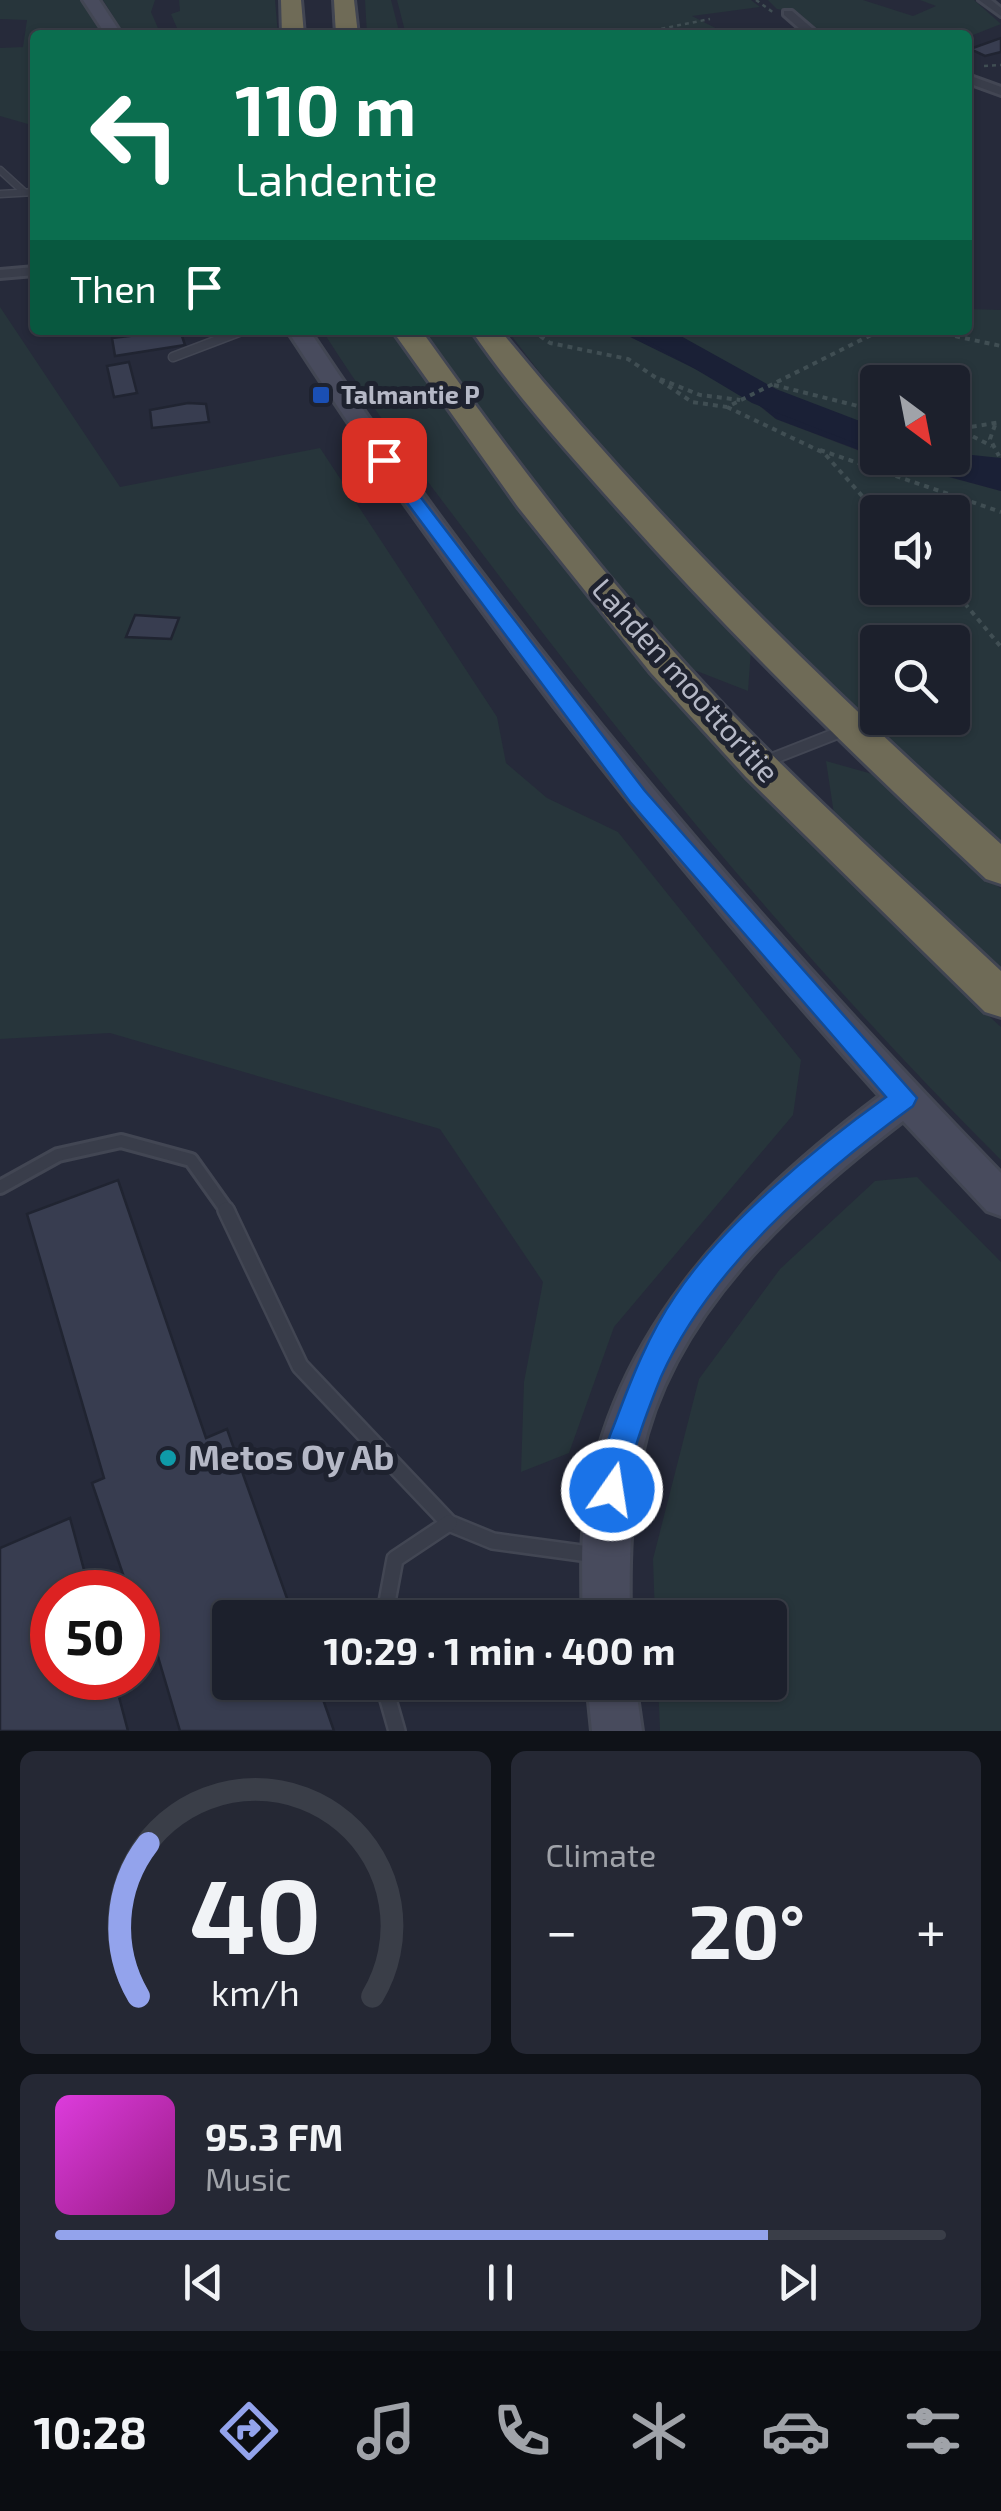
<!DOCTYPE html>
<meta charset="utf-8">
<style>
:root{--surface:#1c202c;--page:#252834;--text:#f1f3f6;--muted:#a0a3a9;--line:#3a3e48;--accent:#93a3ec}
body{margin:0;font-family:"Exo 2",sans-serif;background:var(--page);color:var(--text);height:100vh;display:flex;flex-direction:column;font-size:38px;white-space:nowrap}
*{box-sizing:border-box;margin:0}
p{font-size:32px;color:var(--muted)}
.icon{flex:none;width:55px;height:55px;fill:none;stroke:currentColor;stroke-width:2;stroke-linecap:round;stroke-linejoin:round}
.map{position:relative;height:1731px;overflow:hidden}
.sheet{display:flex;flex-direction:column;gap:20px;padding:20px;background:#0f1218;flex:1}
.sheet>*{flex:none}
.banner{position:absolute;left:30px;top:30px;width:942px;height:305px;border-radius:10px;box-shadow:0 2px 8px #0004,0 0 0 2px var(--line);background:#0b6e4f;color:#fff;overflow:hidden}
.needle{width:65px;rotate:148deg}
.fabs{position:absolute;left:860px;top:365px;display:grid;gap:20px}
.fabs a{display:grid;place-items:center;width:110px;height:110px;border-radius:10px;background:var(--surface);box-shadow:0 2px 8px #0004,0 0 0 2px var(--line);font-size:50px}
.speed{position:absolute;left:30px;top:1570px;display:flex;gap:20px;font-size:50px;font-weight:700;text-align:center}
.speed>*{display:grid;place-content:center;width:130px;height:130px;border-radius:50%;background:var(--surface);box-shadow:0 2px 8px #0004,0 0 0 2px var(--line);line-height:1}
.speed .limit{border:15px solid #d22;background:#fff;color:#111}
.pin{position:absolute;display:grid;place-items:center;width:85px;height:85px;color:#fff;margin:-42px;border-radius:20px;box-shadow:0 5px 15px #0006}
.me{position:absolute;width:110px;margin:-55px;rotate:13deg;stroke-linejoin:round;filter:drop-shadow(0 0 8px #0008)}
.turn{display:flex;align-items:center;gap:35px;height:210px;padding:0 40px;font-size:45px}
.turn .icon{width:130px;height:130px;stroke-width:2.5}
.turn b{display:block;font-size:70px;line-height:85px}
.then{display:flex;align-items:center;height:95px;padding:0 40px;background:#0003;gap:20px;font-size:38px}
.big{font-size:75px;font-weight:700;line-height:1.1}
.sheet .tile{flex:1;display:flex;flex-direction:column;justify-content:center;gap:15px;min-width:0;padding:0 35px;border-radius:15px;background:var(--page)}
.sheet .dial{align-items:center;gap:0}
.dial svg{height:260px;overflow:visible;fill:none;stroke:var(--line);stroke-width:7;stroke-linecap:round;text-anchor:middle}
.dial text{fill:var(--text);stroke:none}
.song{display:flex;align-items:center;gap:30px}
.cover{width:120px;height:120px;border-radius:15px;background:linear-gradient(135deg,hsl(300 70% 55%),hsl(310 70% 35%))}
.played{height:10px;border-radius:5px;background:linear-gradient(90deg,var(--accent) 80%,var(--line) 80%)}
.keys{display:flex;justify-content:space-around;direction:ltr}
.heat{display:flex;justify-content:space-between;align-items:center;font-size:55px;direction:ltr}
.sheet .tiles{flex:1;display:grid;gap:20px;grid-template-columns:1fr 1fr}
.tile:last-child{grid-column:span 2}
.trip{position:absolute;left:212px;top:1600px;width:575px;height:100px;border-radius:10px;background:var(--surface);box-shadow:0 2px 8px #0004,0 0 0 2px var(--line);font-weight:700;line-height:100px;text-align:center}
.menu{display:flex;height:160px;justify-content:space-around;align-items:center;background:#0b0d12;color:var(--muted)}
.menu .icon{width:70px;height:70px}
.menu .active{color:var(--accent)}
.menu b{font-size:45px;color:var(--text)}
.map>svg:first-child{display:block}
.green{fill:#27353b;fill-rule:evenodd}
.water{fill:#1a2036}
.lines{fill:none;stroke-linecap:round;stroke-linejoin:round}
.river{fill:#1a2036;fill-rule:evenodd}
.building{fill:#383d50;stroke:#202431;stroke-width:2.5}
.lane-far4-casing{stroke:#424653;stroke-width:9}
.lane-far3-casing{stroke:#424653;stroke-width:11}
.lane-far2-casing{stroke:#424653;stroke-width:14}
.lane-far1-casing{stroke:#424653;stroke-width:18}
.lane-casing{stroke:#424653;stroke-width:20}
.street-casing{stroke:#424653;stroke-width:6}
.secondary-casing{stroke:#424653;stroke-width:6}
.highway-casing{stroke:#414552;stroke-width:6}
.path-far1{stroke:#404e53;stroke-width:2.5;stroke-dasharray:4 4;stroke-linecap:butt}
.path{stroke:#404e53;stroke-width:4;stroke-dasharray:5 5;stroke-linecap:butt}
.lane-far4{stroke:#393d4a;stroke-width:6}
.lane-far3{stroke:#393d4a;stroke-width:8}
.lane-far2{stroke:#393d4a;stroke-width:10}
.lane-far1{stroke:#393d4a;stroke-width:12}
.lane{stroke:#393d4a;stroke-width:15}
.street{fill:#393d4a;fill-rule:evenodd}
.secondary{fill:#484b5d;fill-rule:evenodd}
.highway{fill:#6f6b57;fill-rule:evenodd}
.route{fill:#1a73e8;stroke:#114b97;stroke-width:2.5}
.transit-dot{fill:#1a4fb4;stroke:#1e222f;stroke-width:4}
.culture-dot{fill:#0f9aa8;stroke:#1e222f;stroke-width:4}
.labels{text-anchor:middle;stroke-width:10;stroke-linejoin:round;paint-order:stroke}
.far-poi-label{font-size:25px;font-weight:bold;fill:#b5b8c6;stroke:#1e222f;text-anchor:start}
.street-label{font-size:30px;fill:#b5b8c6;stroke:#1e222f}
.near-poi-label{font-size:35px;font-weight:bold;fill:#b5b8c6;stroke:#1e222f;text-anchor:start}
</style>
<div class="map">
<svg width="1001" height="1731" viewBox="0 0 1001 1731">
<rect width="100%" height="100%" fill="#262a3a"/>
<g class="green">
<path d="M 0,0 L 83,0 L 105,35 L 35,35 L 35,126 L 0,116 L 0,48 L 23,47 L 27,20 L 0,19 Z"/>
<path d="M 103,0 L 155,0 L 151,12 L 161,35 L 125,35 Z"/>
<path d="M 179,0 L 275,0 L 278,35 L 180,35 L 171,14 L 180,11 Z"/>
<path d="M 365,0 L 391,0 L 400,35 L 367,35 Z"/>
<path d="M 397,0 L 751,0 L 760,7 L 692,16 L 729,35 L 406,35 Z"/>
<path d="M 768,0 L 863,0 L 913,16 L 936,6 L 920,0 L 974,0 L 1001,24 L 968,37 L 823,35 L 799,13 L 777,9 Z"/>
<path d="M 0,307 L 120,487 L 320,448 L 497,717 L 506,763 L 547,798 L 618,832 L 801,1060 L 793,1115 L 614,1327 L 569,1453 L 521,1472 L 524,1382 L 543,1282 L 440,1129 L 110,1033 L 0,1039 Z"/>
<path d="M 968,309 L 1001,310 L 1001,458 L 994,460 L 953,453 L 952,382 L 878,382 L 877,429 L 775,393 L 661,330 L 968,330 Z"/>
<path d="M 322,330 L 392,330 L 472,445 L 578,584 L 720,741 L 950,981 L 1001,1027 L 1001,1160 C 820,979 657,785 503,581 C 441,499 377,417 322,330 Z"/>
<path d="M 419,330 L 472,330 L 615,506 L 751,650 L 748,691 L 689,668 L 603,570 Z"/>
<path d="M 507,330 L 616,330 L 734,386 L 776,419 L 878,458 L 1001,491 L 1001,847 C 825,687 650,521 507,330 ZM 878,512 L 952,512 L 952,588 L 878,588 ZM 878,642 L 952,642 L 952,718 L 878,718 Z"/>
<path d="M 826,761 L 883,777 L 1001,889 L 1001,971 L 834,814 Z"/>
<path d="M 917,1177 L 1001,1262 L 1001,1731 L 660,1731 L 658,1683 L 770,1682 L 770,1618 L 655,1617 L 653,1559 L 699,1379 L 780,1269 L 875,1181 Z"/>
</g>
<g class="water">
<path d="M 616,330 L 661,330 L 733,366 L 763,386 L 746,394 Z"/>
<path d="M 767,389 L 877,429 L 877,457 L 776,419 L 749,397 Z"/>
<path d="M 953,453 L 1001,458 L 1001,491 L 880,458 L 952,458 Z"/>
</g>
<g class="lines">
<path class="river" d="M 630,330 L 670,330 L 776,389 L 878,428 L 878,452 L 752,403 Z"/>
</g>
<g class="building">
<path d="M 1001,38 L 1001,52 L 985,56 L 970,49 Z"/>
<path d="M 180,330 L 185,345 L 115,356 L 112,338 Z"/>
<path d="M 129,362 L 137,393 L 114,397 L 107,366 Z"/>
<path d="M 188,403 L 206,404 L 209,422 L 152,428 L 150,410 Z"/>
<path d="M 135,615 L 179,618 L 171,639 L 126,637 Z"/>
<path d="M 118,1180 L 206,1438 L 227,1429 L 294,1618 L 230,1618 L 230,1682 L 317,1682 L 334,1731 L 180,1731 L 156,1650 L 147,1655 L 138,1624 L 138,1592 L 129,1592 L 92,1483 L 104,1478 L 27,1214 Z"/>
<path d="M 70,1518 L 90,1592 L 52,1592 L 52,1678 L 114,1678 L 128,1731 L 0,1731 L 0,1548 Z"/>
</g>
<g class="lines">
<defs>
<g id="lane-far4">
<path d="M 0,170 L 23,191"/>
<path d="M 0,194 L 35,192"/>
</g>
<path id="lane-far3" d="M 173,357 L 244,330"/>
<path id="lane-far2" d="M 764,762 L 848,729"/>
<path id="lane-far1" d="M 0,1187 L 58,1155 L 121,1141 L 191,1160 L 228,1212"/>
<g id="lane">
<path d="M 226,1210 L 300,1366 L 449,1523 L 493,1541 L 596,1555"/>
<path d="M 384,1618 L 395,1559 L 449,1523"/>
<path d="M 383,1682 L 397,1731"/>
</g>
<g id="street">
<path d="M 979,0 L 991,0 L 1001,8 L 1001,16 Z"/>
<path d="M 784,11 L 792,11 L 820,35 L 807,35 L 784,15 Z"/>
<path d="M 968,75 L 1001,87 L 1001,95 L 968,83 Z"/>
<path d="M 35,267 L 35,275 L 0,278 L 0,270 Z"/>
</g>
<g id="secondary">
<path d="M 83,0 L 99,0 L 122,35 L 106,35 Z"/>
<path d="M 287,330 L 309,330 C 512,635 746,910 1001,1173 L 1001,1216 L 987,1211 L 903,1121 C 792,1206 671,1314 641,1458 C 630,1511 629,1563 630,1618 L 582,1618 C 583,1590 581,1561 583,1534 C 599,1343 735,1205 880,1096 C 663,855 464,603 287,330 Z"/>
<path d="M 587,1682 L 635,1682 L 642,1731 L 592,1731 Z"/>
</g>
<g id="highway">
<path d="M 281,0 L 301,0 L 304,35 L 282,35 Z"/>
<path d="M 334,0 L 354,0 L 358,35 L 336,35 Z"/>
<path d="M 392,330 L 421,330 C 515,462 614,591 726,708 C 814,800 909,884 1001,971 L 1001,1017 L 985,1012 L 746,777 L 651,673 L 518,507 Z"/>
<path d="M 471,330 L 500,330 C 652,516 822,683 1001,844 L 1001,884 L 986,879 C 860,761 736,641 621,512 C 569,454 515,394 471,330 Z"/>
</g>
</defs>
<use href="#lane-far4" class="lane-far4-casing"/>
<use href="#lane-far3" class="lane-far3-casing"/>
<use href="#lane-far2" class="lane-far2-casing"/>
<use href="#lane-far1" class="lane-far1-casing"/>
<use href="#lane" class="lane-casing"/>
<use href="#street" class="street-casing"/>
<use href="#secondary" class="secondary-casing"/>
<use href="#highway" class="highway-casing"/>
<g class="path-far1">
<path d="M 756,0 L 774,13"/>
<path d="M 630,35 L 710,19"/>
<path d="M 984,66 L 1001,65"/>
</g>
<g class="path">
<path d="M 532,330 L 550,343 L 628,359 L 692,402 L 727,407 L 871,335 L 936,332 L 1001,346"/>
<path d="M 660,379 L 700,395 L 740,400"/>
<path d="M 774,385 L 878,411"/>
<path d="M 727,407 L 824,453 L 878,514"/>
<path d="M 995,425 L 990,439 L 999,456"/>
<path d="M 952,430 L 1001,422"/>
<path d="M 964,432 L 992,446"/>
<path d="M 820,450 L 1001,512"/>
<path d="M 952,588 L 1001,647"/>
</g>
<use href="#lane-far4" class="lane-far4"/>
<use href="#lane-far3" class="lane-far3"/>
<use href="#lane-far2" class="lane-far2"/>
<use href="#lane-far1" class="lane-far1"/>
<use href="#lane" class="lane"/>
<use href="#street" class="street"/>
<use href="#secondary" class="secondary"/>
<use href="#highway" class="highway"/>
</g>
<path class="route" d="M 378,457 L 390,457 L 645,791 L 917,1098 L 913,1106 C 818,1175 710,1267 661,1377 C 651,1402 640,1430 633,1456 C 629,1471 629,1486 623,1501 L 612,1505 L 601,1501 C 591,1475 607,1444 616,1420 C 632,1377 649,1334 675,1296 C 723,1224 816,1147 886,1097 L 630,802 L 378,464 Z"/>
<rect class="transit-dot" x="311" y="385" width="20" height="20" rx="5"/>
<circle class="culture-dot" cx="168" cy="1458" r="10"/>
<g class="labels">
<g class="far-poi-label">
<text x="341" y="404">Talmantie P</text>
</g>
<g class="street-label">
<text transform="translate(685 681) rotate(48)" y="10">Lahden moottoritie</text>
</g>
<g class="near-poi-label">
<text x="188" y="1470">Metos Oy Ab</text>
</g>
</g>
</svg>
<div class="fabs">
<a><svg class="needle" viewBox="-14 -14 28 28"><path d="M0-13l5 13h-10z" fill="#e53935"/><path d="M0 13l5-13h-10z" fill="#a0a3a9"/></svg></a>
<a><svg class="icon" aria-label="sound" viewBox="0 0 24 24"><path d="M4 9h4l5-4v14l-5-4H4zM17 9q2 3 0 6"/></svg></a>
<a><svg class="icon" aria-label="search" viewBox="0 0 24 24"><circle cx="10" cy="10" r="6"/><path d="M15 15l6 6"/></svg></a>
</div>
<div class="speed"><div class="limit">50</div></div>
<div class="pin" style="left:384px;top:460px;background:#d93025"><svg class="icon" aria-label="arrive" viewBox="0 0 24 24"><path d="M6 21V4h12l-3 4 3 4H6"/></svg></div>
<svg class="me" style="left:612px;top:1490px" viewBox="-20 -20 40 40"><circle r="17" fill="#1a73e8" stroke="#fff" stroke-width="3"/><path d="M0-11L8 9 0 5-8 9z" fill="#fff"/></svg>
<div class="trip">10:29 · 1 min · 400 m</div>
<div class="banner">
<div class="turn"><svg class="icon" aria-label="left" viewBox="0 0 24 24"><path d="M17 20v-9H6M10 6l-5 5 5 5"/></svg><div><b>110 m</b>Lahdentie</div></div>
<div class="then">Then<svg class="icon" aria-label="arrive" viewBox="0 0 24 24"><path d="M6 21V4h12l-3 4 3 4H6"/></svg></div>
</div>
</div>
<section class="sheet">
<div class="tiles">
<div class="tile dial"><svg viewBox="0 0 100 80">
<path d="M14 69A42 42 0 1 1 86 69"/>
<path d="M14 69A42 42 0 0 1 17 22" stroke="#93a3ec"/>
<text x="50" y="56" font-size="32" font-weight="700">40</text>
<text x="50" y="72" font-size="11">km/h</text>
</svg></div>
<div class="tile"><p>Climate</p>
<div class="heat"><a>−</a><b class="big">20°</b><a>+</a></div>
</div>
<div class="tile">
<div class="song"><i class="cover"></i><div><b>95.3 FM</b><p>Music</p></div></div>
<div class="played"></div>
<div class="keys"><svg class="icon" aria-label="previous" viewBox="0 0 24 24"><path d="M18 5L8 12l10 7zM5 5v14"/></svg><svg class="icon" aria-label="pause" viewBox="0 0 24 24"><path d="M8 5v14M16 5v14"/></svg><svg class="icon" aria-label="next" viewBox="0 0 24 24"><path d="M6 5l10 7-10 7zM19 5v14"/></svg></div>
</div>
</div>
</section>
<nav class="menu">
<b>10:28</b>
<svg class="icon active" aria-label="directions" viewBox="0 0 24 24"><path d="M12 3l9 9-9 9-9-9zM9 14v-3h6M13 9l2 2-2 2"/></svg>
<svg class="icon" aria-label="music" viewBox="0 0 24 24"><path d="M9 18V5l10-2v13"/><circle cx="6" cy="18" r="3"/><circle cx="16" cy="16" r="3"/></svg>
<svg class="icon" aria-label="phone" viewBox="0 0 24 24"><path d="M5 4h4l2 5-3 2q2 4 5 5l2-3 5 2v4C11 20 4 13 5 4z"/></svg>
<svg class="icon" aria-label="climate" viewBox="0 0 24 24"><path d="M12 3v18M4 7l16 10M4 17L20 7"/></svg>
<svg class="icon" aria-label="car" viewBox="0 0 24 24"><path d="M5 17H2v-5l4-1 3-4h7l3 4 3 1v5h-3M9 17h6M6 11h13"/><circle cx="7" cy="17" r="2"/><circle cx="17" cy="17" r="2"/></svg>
<svg class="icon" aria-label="filters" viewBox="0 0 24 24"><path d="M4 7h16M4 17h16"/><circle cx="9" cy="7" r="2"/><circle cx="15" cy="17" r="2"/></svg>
</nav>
